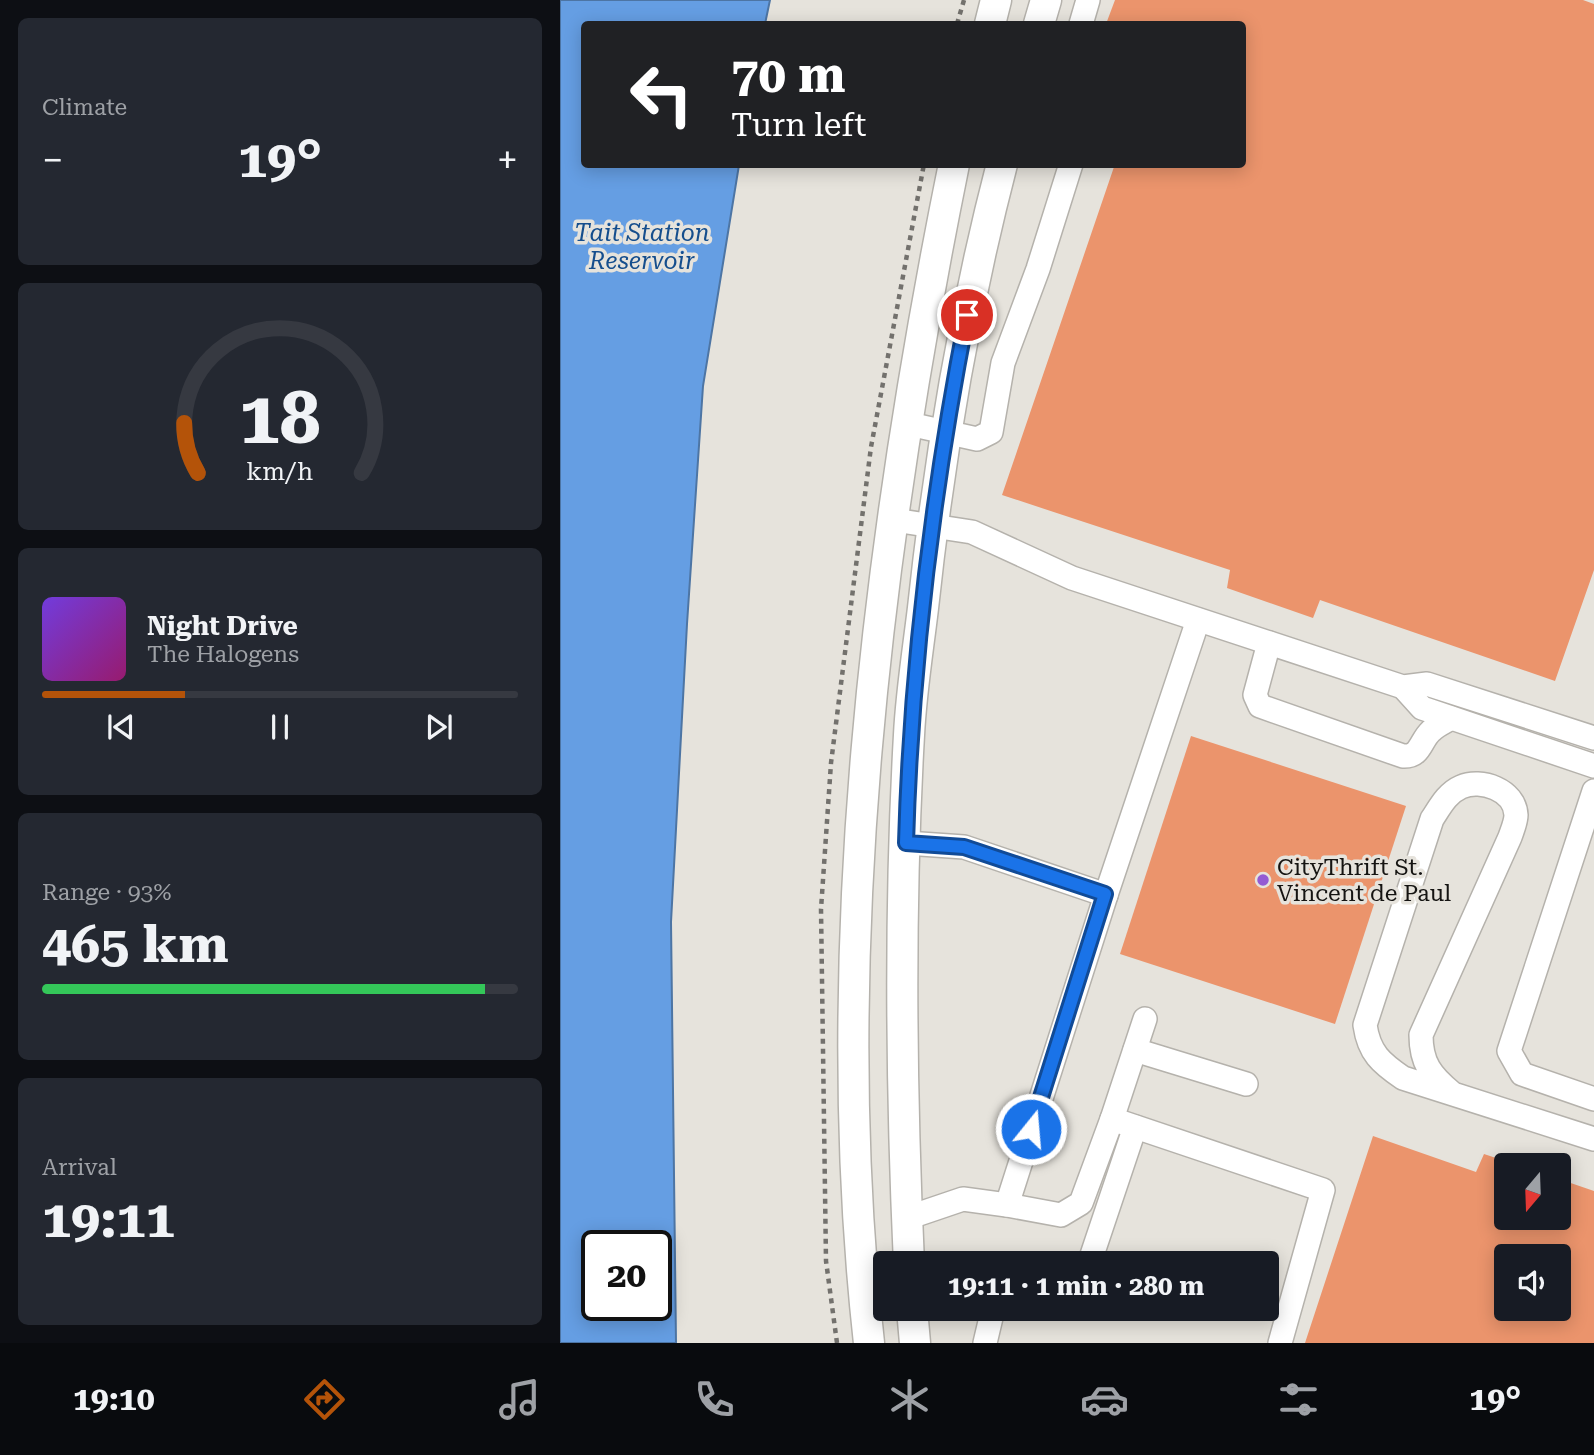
<!DOCTYPE html>
<meta charset="utf-8">
<style>
:root{--surface:#171b24;--page:#242831;--text:#f1f3f6;--muted:#9ea1a6;--line:#363941;--accent:#b45309}
body{margin:0;font-family:"Roboto Serif",serif;background:var(--page);color:var(--text);height:100vh;display:flex;flex-direction:column;font-size:26px;white-space:nowrap}
*{box-sizing:border-box;margin:0}
p{font-size:23px;color:var(--muted)}
.icon{flex:none;width:38px;height:38px;fill:none;stroke:currentColor;stroke-width:2;stroke-linecap:round;stroke-linejoin:round}
.map{position:relative;flex:1;overflow:hidden}
.sheet{display:flex;flex-direction:column;gap:18px;padding:18px;background:#0d0f14;width:560px}
.sheet>*{flex:none}
.top-card{position:absolute;left:21px;top:21px;width:665px;height:147px;border-radius:7px;box-shadow:0 4px 18px #0003;background:#202124;color:#fff;overflow:hidden}
.needle{width:46px;rotate:199deg}
.fabs{position:absolute;left:934px;top:1153px;display:grid;gap:14px}
.fabs a{display:grid;place-items:center;width:77px;height:77px;border-radius:7px;background:var(--surface);box-shadow:0 4px 18px #0003;font-size:35px}
.speed{position:absolute;left:21px;top:1230px;display:flex;gap:14px;font-size:35px;font-weight:700;text-align:center}
.speed>*{display:grid;place-content:center;width:91px;height:91px;border-radius:50%;background:var(--surface);box-shadow:0 4px 18px #0003;line-height:1}
.speed .limit{border:4px solid #111;border-radius:10px;background:#fff;color:#111}
.pin{position:absolute;display:grid;place-items:center;width:60px;height:60px;color:#fff;margin:-30px;border:4px solid #fff;border-radius:50%;box-shadow:0 2px 7px #0007}
.me{position:absolute;width:77px;margin:-38px;rotate:17deg;stroke-linejoin:round;filter:drop-shadow(0 0 5px #0008)}
.turn{display:flex;align-items:center;gap:24px;height:147px;padding:0 35px;font-size:32px}
.turn .icon{width:91px;height:91px;stroke-width:2.5}
.turn b{display:block;font-size:49px;line-height:60px}
.big{font-size:52px;font-weight:700;line-height:1.1}
.sheet .tile{flex:1;display:flex;flex-direction:column;justify-content:center;gap:10px;min-width:0;padding:0 24px;border-radius:10px;background:var(--page)}
.sheet .dial{align-items:center;gap:0}
.dial svg{height:182px;overflow:visible;fill:none;stroke:var(--line);stroke-width:7;stroke-linecap:round;text-anchor:middle}
.dial text{fill:var(--text);stroke:none}
.song{display:flex;align-items:center;gap:21px}
.cover{width:84px;height:84px;border-radius:10px;background:linear-gradient(135deg,hsl(260 70% 55%),hsl(320 70% 35%))}
.played{height:7px;border-radius:4px;background:linear-gradient(90deg,var(--accent) 30%,var(--line) 30%)}
.keys{display:flex;justify-content:space-around;direction:ltr}
.heat{display:flex;justify-content:space-between;align-items:center;font-size:38px;direction:ltr}
.charge{height:10px;border-radius:5px;background:linear-gradient(90deg,#34c759 93%,var(--line) 0)}
.trip{position:absolute;left:313px;top:1251px;width:406px;height:70px;border-radius:7px;background:var(--surface);box-shadow:0 4px 18px #0003;font-weight:700;line-height:70px;text-align:center}
.tab-bar{display:flex;height:112px;justify-content:space-around;align-items:center;background:#090b0e;color:var(--muted)}
.tab-bar .icon{width:49px;height:49px}
.tab-bar .current{color:var(--accent)}
.tab-bar b{font-size:32px;color:var(--text)}
main{display:flex;flex:1;min-height:0}
.map>svg:first-child{display:block}
.water{fill:#659ee3;stroke:#4d75a4;stroke-width:2;fill-rule:evenodd}
.building{fill:#eb946c;fill-rule:evenodd}
.lines{fill:none;stroke-linecap:round;stroke-linejoin:round}
.minor-casing{stroke:#b5b2ac;stroke-width:26}
.major-casing{stroke:#b5b2ac;stroke-width:33}
.path{stroke:#73716d;stroke-width:4.5;stroke-dasharray:5 5;stroke-linecap:butt}
.minor{stroke:#fff;stroke-width:23}
.major{stroke:#fff;stroke-width:30}
.route-casing{stroke:#114b97;stroke-width:18}
.route{stroke:#1a73e8;stroke-width:12}
.poi-dot{fill:#945bd3;stroke:#e6e3dc;stroke-width:2.5}
.labels{text-anchor:middle;stroke-width:7;stroke-linejoin:round;paint-order:stroke}
.poi-label{font-size:23px;fill:#151412;stroke:#e6e3dc;text-anchor:start}
.water-label{font-size:24px;font-style:italic;fill:#154e8d;stroke:#e6e3dc}
</style>
<main>
<section class="sheet">
<div class="tile"><p>Climate</p>
<div class="heat"><a>−</a><b class="big">19°</b><a>+</a></div>
</div>
<div class="tile dial"><svg viewBox="0 0 100 80">
<path d="M14 69A42 42 0 1 1 86 69"/>
<path d="M14 69A42 42 0 0 1 8 47" stroke="#b45309"/>
<text x="50" y="56" font-size="32" font-weight="700">18</text>
<text x="50" y="72" font-size="11">km/h</text>
</svg></div>
<div class="tile">
<div class="song"><i class="cover"></i><div><b>Night Drive</b><p>The Halogens</p></div></div>
<div class="played"></div>
<div class="keys"><svg class="icon" aria-label="previous" viewBox="0 0 24 24"><path d="M18 5L8 12l10 7zM5 5v14"/></svg><svg class="icon" aria-label="pause" viewBox="0 0 24 24"><path d="M8 5v14M16 5v14"/></svg><svg class="icon" aria-label="next" viewBox="0 0 24 24"><path d="M6 5l10 7-10 7zM19 5v14"/></svg></div>
</div>
<div class="tile"><p>Range · 93%</p><b class="big">465 km</b><div class="charge"></div></div>
<div class="tile"><p>Arrival</p><b class="big">19:11</b></div>
</section>
<div class="map">
<svg width="1034" height="1343" viewBox="0 0 1034 1343">
<rect width="100%" height="100%" fill="#e6e3dc"/>
<path class="water" d="M 0,0 L 210,0 L 205,24 L 24,24 L 24,164 L 179,165 L 143,386 L 127,624 L 111,922 L 116,1343 L 0,1343 ZM 37,1246 L 96,1246 L 96,1306 L 37,1306 Z"/>
<g class="building">
<path d="M 555,0 L 1023,0 L 1034,4 L 1034,570 L 995,681 L 760,600 L 753,618 L 667,588 L 670,570 L 442,495 L 555,164 L 682,164 L 682,24 L 546,24 Z"/>
<path d="M 631,736 L 846,806 L 775,1024 L 560,954 Z"/>
<path d="M 813,1136 L 916,1172 L 924,1154 L 957,1165 L 947,1166 L 947,1218 L 999,1218 L 999,1179 L 1034,1191 L 1034,1343 L 745,1343 ZM 947,1256 L 999,1256 L 999,1309 L 947,1309 Z"/>
</g>
<g class="lines">
<defs>
<g id="minor">
<path d="M 521,24 L 528,0"/>
<path d="M 349,424 L 417,439 L 431,432 L 443,363 L 478,269 L 511,164"/>
<path d="M 334,520 L 412,532 L 512,578 L 843,687 L 867,684 L 1034,738"/>
<path d="M 709,643 L 695,695 L 700,706 L 843,756 C 861,757 860,741 871,731 C 877,725 885,722 891,718"/>
<path d="M 843,687 L 862,708 L 1034,766"/>
<path d="M 1034,791 L 949,1051 L 962,1074 L 1034,1099"/>
<path d="M 346,843 L 404,847 L 546,895"/>
<path d="M 575,1050 L 686,1084"/>
<path d="M 892,1093 C 871,1076 861,1063 861,1035 L 950,837 C 952,831 956,822 956,815 C 955,790 921,778 901,787 C 887,793 880,807 872,819 L 805,1025 C 809,1053 821,1063 843,1078 L 1034,1139"/>
<path d="M 552,1119 L 585,1019"/>
<path d="M 447,1205 L 501,1215 L 521,1203 L 552,1119 L 763,1190 L 720,1343"/>
<path d="M 347,1218 L 403,1199 L 447,1205 L 546,895 L 638,620"/>
<path d="M 529,1264 L 575,1127"/>
<path d="M 425,1343 L 433,1309"/>
</g>
<g id="major">
<path d="M 430,24 L 436,0"/>
<path d="M 479,24 L 486,0"/>
<path d="M 349,1264 C 341,1088 339,910 349,735 C 351,693 358,650 363,608 C 379,458 404,310 442,164"/>
<path d="M 352,1309 L 355,1343"/>
<path d="M 309,1343 C 266,957 317,544 394,164"/>
</g>
</defs>
<use href="#minor" class="minor-casing"/>
<use href="#major" class="major-casing"/>
<g class="path">
<path d="M 397,24 L 404,0"/>
<path d="M 277,1343 L 266,1261 L 261,909 L 271,763 L 311,447 L 364,164"/>
</g>
<use href="#minor" class="minor"/>
<use href="#major" class="major"/>
</g>
<g class="lines">
<defs>
<path id="route" d="M 407,315 C 373,489 351,666 346,843 L 404,847 L 545,894 L 471,1129"/>
</defs>
<use href="#route" class="route-casing"/>
<use href="#route" class="route"/>
</g>
<circle class="poi-dot" cx="703" cy="880" r="7"/>
<g class="labels">
<g class="poi-label">
<text x="717" y="875">CityThrift St.<tspan x="717" dy="26">Vincent de Paul</tspan></text>
</g>
<g class="water-label">
<text x="82" y="241">Tait Station<tspan x="82" dy="28">Reservoir</tspan></text>
</g>
</g>
</svg>
<div class="fabs">
<a><svg class="needle" viewBox="-14 -14 28 28"><path d="M0-13l5 13h-10z" fill="#e53935"/><path d="M0 13l5-13h-10z" fill="#9ea1a6"/></svg></a>
<a><svg class="icon" aria-label="sound" viewBox="0 0 24 24"><path d="M4 9h4l5-4v14l-5-4H4zM17 9q2 3 0 6"/></svg></a>
</div>
<div class="speed"><div class="limit">20</div></div>
<div class="pin" style="left:407px;top:315px;background:#d93025"><svg class="icon" aria-label="arrive" viewBox="0 0 24 24"><path d="M6 21V4h12l-3 4 3 4H6"/></svg></div>
<svg class="me" style="left:471px;top:1129px" viewBox="-20 -20 40 40"><circle r="17" fill="#1a73e8" stroke="#fff" stroke-width="3"/><path d="M0-11L8 9 0 5-8 9z" fill="#fff"/></svg>
<div class="trip">19:11 · 1 min · 280 m</div>
<div class="top-card">
<div class="turn"><svg class="icon" aria-label="left" viewBox="0 0 24 24"><path d="M17 20v-9H6M10 6l-5 5 5 5"/></svg><div><b>70 m</b>Turn left</div></div>
</div>
</div>
</main>
<nav class="tab-bar">
<b>19:10</b>
<svg class="icon current" aria-label="directions" viewBox="0 0 24 24"><path d="M12 3l9 9-9 9-9-9zM9 14v-3h6M13 9l2 2-2 2"/></svg>
<svg class="icon" aria-label="music" viewBox="0 0 24 24"><path d="M9 18V5l10-2v13"/><circle cx="6" cy="18" r="3"/><circle cx="16" cy="16" r="3"/></svg>
<svg class="icon" aria-label="phone" viewBox="0 0 24 24"><path d="M5 4h4l2 5-3 2q2 4 5 5l2-3 5 2v4C11 20 4 13 5 4z"/></svg>
<svg class="icon" aria-label="climate" viewBox="0 0 24 24"><path d="M12 3v18M4 7l16 10M4 17L20 7"/></svg>
<svg class="icon" aria-label="car" viewBox="0 0 24 24"><path d="M5 17H2v-5l4-1 3-4h7l3 4 3 1v5h-3M9 17h6M6 11h13"/><circle cx="7" cy="17" r="2"/><circle cx="17" cy="17" r="2"/></svg>
<svg class="icon" aria-label="filters" viewBox="0 0 24 24"><path d="M4 7h16M4 17h16"/><circle cx="9" cy="7" r="2"/><circle cx="15" cy="17" r="2"/></svg>
<b>19°</b>
</nav>
